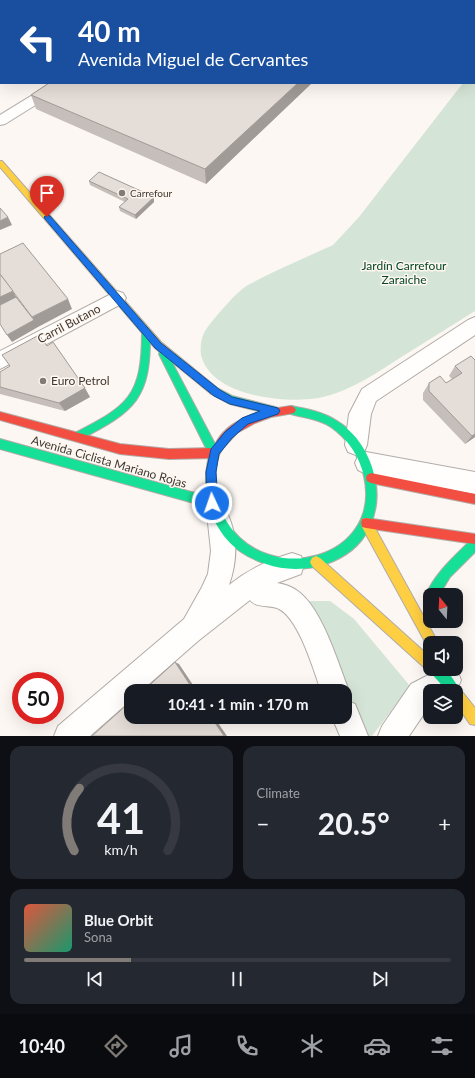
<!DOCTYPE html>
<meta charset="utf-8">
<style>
:root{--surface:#171b24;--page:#242831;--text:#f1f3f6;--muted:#9ea1a6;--line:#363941;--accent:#807b76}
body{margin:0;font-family:Lato,sans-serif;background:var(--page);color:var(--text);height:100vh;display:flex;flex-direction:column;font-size:15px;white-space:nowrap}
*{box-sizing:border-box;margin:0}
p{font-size:13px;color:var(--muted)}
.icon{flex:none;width:22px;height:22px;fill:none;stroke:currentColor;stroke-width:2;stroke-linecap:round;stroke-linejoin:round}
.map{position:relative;height:736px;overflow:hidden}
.panel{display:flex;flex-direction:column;gap:10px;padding:10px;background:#0d0f14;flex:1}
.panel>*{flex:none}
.top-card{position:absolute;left:0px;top:0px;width:475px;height:84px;box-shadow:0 4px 16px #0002;background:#1a4fa0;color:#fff;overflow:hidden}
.needle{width:26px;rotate:342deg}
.buttons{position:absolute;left:423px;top:588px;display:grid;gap:8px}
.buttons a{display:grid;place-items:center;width:40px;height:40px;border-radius:8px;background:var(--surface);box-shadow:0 4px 16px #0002;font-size:20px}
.speed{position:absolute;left:12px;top:672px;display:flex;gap:8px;font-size:20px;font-weight:700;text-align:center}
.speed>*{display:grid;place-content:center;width:52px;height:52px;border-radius:50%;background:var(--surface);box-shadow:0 4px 16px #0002;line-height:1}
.speed .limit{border:6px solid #d22;background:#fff;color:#111}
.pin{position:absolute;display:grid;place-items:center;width:34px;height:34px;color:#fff;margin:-41px -17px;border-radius:50% 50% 50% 0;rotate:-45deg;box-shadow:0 0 4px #0007}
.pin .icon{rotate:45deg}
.me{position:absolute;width:44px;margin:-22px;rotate:357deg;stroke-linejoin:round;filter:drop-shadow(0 0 3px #0008)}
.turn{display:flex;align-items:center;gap:14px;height:84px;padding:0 12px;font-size:18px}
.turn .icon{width:52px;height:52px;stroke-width:2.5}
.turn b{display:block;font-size:28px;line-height:34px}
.big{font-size:30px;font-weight:700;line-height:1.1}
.panel .card{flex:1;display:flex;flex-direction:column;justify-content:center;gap:6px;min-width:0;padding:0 14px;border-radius:12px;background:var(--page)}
.panel .dial{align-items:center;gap:0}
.dial svg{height:104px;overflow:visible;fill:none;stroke:var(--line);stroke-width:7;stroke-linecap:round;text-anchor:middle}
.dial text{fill:var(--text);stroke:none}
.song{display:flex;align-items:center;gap:12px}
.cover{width:48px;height:48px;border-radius:6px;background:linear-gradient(135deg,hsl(10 70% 55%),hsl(160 70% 35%))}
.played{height:4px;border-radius:2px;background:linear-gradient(90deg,var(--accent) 25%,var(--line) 25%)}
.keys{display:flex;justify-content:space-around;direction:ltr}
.heat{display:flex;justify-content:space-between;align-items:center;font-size:22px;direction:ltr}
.panel .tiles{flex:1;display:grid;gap:10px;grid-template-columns:1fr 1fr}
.card:last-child{grid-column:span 2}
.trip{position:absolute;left:124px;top:684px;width:228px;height:40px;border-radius:12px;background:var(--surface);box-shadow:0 4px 16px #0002;font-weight:700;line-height:40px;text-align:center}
.tab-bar{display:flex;height:64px;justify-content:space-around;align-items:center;background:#090b0e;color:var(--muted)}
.tab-bar .icon{width:28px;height:28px}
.tab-bar .active{color:var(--accent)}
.tab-bar b{font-size:18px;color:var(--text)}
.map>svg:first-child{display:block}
.green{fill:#d4e4d6}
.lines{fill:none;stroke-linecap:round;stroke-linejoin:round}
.street-casing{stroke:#b1aca7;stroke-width:2}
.fast-casing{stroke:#b1aca7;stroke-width:2}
.slow-casing{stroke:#b1aca7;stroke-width:2}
.jam-casing{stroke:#b1aca7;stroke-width:2}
.street{fill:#fffefd;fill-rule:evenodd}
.fast{fill:#16e098;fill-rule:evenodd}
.slow{fill:#ffcf43;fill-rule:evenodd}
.jam{fill:#f24e42;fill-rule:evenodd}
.wall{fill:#c5beba}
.shaded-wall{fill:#a09b97}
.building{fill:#e5ddd8;stroke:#a09b97}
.route{fill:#1a73e8;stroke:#114b97}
.poi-dot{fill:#807b76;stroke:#fff7ef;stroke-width:1.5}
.labels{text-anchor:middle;stroke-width:3;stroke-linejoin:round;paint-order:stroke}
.far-poi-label{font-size:10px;fill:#3d3833;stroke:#fff7ef;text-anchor:start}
.park-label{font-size:12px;fill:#024527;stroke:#fff7ef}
.street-label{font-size:12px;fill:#3d3833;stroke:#fff7ef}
.poi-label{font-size:12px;fill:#3d3833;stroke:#fff7ef;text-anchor:start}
</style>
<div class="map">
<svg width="475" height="736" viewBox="0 0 475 736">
<rect width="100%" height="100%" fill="#fcf7f2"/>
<g class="green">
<path d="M 475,67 L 475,311 C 451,326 427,341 403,356 C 378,372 352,390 323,397 C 288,405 211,397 201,355 C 200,347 201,338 205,331 C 212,320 237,291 248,285 C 275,270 305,258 333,245 L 359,217 L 463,83 L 474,83 Z"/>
<path d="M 305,601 L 330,601 L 354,619 L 410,686 L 372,736 L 366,736 Z"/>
</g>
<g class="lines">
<defs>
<g id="street">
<path d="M 65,0 L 79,0 L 80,1 L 66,1 Z"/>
<path d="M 110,0 L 123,0 L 124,1 L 111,1 Z"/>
<path d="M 52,83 L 68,83 L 66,86 L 5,124 L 0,125 L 0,115 Z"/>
<path d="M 117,291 L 123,293 L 126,298 L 123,303 L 0,369 L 0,351 Z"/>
<path d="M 475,317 L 475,335 L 376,401 L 371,414 L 367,445 L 364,452 L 356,455 L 348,452 L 345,445 L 349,414 L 362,389 L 468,320 Z"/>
<path d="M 366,452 L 475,472 L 475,494 L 366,474 L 358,470 L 355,463 L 358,456 Z"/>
<path d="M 220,511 L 228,515 C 238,537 237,562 229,585 C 249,569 268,560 292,553 L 301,556 L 304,565 L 301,574 L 277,583 C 284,584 293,587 299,592 C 323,611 338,663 349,691 L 345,700 L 355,704 L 368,736 L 340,736 L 332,717 L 345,717 L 345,691 L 321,691 C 314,671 299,619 279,609 C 270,604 257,609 250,600 L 198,641 L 141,691 L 131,691 L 131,700 L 90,736 L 54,736 L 58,726 L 184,619 L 202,587 L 208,574 L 211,551 L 208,523 L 212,515 Z"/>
<path d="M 440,669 L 457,670 L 461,680 L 457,690 L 430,691 L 430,705 L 409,736 L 378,736 L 382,726 L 411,684 Z"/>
</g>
<g id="fast">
<path d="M 146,329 L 150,332 C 151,398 136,411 79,440 L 76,441 L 73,440 L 71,437 L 73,434 C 128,406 142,397 142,332 Z"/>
<path d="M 163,350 L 166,351 L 215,444 L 220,440 L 223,442 L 225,445 C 223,449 220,452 219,455 C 214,469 214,490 218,504 C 220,510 224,517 227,522 C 267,588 383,560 364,476 C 359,456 348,439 331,427 C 318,418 302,418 288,413 L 286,410 L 288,407 L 291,406 C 307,409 323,412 337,421 C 371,442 387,491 369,528 C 352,564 302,577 266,564 C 235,553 221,538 208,507 L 0,449 L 0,439 L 206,496 L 206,473 L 209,454 L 159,354 L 160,351 Z"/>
<path d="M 213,386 L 232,396 L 275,407 L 278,408 L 280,411 L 278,414 L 275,415 L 230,404 L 210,393 L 208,390 L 210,387 Z"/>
<path d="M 475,539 L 475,552 L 450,577 L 439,595 L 430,595 L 430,600 L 428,599 L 426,595 C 435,573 454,557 471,540 Z"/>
<path d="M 430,666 L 430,669 L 444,669 L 451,676 L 461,691 L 459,695 L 456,697 L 456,691 L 447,691 L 431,673 L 429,669 Z"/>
</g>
<g id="slow">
<path d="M 0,161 L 2,161 L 161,342 L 216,387 L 218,390 L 216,393 L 213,394 L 210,393 L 155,348 L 0,167 Z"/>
<path d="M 366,518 L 370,519 L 436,639 L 438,643 L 430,643 L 430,648 L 428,647 L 362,527 L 361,523 L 362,519 Z"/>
<path d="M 316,556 L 320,558 L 430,657 L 430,669 L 434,669 L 430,671 L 426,669 L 312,566 L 310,562 L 312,558 Z"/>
<path d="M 456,687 L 460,689 L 475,708 L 475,725 L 470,724 L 456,704 L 456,691 L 451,691 L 452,689 Z"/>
</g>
<g id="jam">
<path d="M 291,406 L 294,407 L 296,410 L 294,413 L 271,417 L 255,423 L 237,433 L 223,448 L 220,450 L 217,448 L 215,445 C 227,418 265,409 291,406 Z"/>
<path d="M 0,412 L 120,444 L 169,449 L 214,448 L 218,450 L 219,453 L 218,456 L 214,458 L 169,459 L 120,454 L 0,420 Z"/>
<path d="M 371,473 L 475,494 L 475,504 L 371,483 L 367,481 L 366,478 L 367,475 Z"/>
<path d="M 366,518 L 475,534 L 475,544 L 366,528 L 362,527 L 361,523 L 362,519 Z"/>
</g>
</defs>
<use href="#street" class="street-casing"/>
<use href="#fast" class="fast-casing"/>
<use href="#slow" class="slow-casing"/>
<use href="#jam" class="jam-casing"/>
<use href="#street" class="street"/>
<use href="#fast" class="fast"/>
<use href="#slow" class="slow"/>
<use href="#jam" class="jam"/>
</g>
<g class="wall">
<path d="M 49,83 L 312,83 L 206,184 L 36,109 L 31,95 Z"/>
<path d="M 89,181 L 154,197 L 154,202 L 136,219 L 120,211 L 119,207 L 125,202 L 90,185 Z"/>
<path d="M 47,346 L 90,397 L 65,411 L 0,394 L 0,372 Z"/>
<path d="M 475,360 L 475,437 L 465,444 L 423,400 L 423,393 L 429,383 L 446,383 L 452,379 L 449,376 L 455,366 Z"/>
</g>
<g class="shaded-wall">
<path d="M 0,0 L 14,0 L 13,1 L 1,1 L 1,7 L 0,8 Z"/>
<path d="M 387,0 L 399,0 L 398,1 L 386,1 Z"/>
<path d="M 298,83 L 312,83 L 206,184 L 205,169 Z"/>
<path d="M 154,197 L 154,202 L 136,219 L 135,215 Z"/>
<path d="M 8,217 L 12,225 L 0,230 L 0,221 Z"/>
<path d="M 13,291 L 20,304 L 0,314 L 0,297 Z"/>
<path d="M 68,299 L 72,309 L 38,327 L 12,342 L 7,335 L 34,320 L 32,317 Z"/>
<path d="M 85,388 L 90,397 L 65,411 L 59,403 Z"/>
<path d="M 475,434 L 475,437 L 465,444 L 472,436 Z"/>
<path d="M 175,662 L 179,664 L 197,691 L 194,691 Z"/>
<path d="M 211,717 L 214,717 L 227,736 L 224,736 Z"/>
</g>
<g class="building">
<path d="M 176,0 L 387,0 L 386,1 L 174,1 Z"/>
<path d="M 49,83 L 298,83 L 205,169 L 31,95 Z"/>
<path d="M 99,172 L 154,197 L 135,215 L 119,207 L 128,199 L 89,181 Z"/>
<path d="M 0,208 L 8,217 L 0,221 Z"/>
<path d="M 23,243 L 68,299 L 32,317 L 0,274 L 0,254 Z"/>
<path d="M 0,274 L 13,291 L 0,297 Z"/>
<path d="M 16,297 L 34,320 L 7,335 L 0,324 L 0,305 Z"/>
<path d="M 39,335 L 47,346 L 53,342 L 85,388 L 59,403 L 0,387 L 0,372 L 10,366 L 2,355 Z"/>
<path d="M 471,356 L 475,360 L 475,434 L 472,436 L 429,391 L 429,383 L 440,376 L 446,383 L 462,373 L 455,366 Z"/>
<path d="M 175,662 L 194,691 L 143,691 Z"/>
<path d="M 131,701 L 131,717 L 211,717 L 224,736 L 92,736 Z"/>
</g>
<path class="route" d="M 47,215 L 50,216 L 161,343 L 220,390 L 232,397 L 278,408 L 280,411 L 278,414 L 248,424 L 232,438 L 219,454 L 216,472 L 218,503 L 216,507 L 212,509 L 209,507 L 207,503 L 206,472 L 211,449 L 225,432 L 242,418 L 260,411 L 230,404 L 214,396 L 155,348 L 45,219 L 44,217 Z"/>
<g class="poi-dot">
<circle cx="122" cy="193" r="4"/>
<circle cx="43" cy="381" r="4"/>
</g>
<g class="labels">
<g class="far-poi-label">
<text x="130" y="197">Carrefour</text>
</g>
<g class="park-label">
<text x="404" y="270">Jardín Carrefour<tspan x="404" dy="14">Zaraiche</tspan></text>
</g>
<g class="street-label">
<text transform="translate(69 324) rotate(-28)" y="4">Carril Butano</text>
<text transform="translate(109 462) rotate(16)" y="4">Avenida Ciclista Mariano Rojas</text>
</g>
<g class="poi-label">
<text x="51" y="385">Euro Petrol</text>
</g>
</g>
</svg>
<div class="buttons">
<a><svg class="needle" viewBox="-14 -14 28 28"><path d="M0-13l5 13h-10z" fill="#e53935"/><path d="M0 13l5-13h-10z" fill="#9ea1a6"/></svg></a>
<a><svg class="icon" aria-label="sound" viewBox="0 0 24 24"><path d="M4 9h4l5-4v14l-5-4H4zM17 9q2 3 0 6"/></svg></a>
<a><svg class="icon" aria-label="layers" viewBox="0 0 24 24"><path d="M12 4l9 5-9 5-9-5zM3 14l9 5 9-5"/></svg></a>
</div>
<div class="speed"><div class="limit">50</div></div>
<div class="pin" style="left:47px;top:217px;background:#d93025"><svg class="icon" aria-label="arrive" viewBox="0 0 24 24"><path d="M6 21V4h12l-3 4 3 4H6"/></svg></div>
<svg class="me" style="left:212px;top:503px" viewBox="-20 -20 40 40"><circle r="17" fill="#1a73e8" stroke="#fff" stroke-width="3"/><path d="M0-11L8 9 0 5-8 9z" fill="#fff"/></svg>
<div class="trip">10:41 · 1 min · 170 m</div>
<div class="top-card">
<div class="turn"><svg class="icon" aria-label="left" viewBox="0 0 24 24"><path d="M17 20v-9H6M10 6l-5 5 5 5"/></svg><div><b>40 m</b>Avenida Miguel de Cervantes</div></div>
</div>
</div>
<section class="panel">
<div class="tiles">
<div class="card dial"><svg viewBox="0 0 100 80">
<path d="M14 69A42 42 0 1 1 86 69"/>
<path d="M14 69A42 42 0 0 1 18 21" stroke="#807b76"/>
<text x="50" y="56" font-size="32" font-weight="700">41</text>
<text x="50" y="72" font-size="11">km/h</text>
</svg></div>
<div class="card"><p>Climate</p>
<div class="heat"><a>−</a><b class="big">20.5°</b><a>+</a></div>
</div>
<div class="card">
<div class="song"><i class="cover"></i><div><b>Blue Orbit</b><p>Sona</p></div></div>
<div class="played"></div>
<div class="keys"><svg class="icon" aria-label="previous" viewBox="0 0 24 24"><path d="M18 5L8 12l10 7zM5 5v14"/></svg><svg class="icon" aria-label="pause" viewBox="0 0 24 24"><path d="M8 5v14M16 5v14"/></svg><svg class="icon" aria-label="next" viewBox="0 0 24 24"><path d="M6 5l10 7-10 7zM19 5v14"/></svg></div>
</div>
</div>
</section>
<nav class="tab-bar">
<b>10:40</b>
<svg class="icon active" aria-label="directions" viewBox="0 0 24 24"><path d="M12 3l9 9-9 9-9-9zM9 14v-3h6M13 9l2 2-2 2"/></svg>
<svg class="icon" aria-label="music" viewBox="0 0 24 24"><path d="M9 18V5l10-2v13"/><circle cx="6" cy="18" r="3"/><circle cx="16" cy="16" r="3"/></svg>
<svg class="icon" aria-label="phone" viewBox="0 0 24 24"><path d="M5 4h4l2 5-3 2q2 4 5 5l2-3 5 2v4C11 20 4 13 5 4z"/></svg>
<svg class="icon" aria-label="climate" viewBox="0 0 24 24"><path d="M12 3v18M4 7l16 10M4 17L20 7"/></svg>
<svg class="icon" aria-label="car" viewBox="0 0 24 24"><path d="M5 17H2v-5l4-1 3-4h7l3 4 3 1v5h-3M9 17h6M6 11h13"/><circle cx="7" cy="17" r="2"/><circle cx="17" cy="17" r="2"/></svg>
<svg class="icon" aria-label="filters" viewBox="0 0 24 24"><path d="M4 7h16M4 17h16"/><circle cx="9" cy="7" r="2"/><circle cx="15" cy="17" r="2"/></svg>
</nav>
